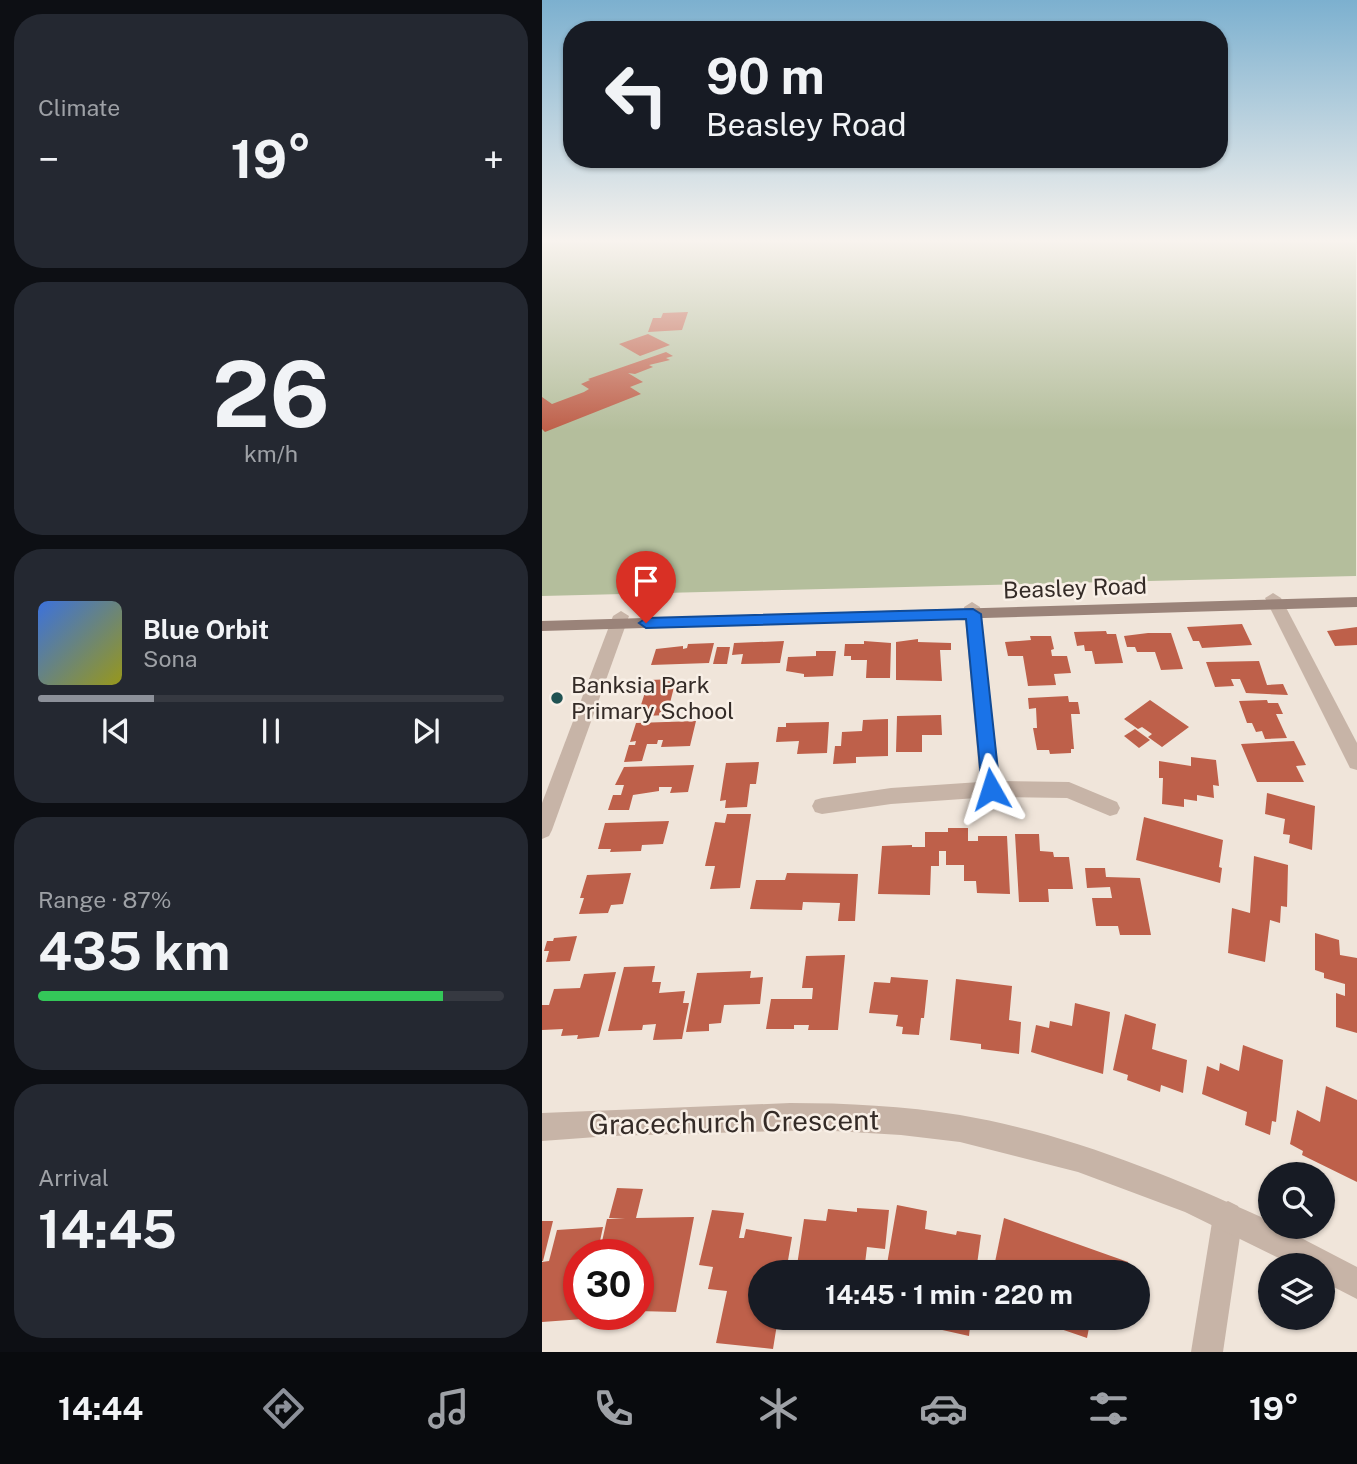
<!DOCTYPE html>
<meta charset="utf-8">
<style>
:root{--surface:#171b24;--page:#242831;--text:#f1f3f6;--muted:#9ea1a6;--line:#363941;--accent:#8c9099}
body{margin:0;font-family:"Public Sans",sans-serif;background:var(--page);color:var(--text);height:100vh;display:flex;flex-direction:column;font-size:26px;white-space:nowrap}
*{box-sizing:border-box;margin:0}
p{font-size:23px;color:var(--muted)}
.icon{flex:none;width:38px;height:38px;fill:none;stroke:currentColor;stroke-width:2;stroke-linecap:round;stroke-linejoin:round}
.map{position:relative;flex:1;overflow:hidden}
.panel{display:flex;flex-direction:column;gap:14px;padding:14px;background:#0d0f14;width:542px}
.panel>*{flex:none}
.hud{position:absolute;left:21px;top:21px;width:665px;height:147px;border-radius:28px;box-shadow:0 2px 5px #0004;background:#171b24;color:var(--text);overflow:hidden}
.buttons{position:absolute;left:716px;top:1162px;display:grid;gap:14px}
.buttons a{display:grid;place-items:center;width:77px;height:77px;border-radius:50%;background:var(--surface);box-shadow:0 2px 5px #0004;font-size:35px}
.speed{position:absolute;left:21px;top:1239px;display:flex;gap:14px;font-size:35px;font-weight:700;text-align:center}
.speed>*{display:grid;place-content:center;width:91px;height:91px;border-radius:50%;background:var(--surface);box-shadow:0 2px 5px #0004;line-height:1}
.speed .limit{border:10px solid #d22;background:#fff;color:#111}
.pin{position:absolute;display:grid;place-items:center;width:60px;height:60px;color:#fff;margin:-72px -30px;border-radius:50% 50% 50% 0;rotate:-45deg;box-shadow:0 0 7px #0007}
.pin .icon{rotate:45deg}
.me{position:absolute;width:77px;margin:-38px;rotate:354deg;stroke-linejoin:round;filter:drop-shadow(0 0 5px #0008)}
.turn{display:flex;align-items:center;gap:24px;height:147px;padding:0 28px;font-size:32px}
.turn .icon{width:91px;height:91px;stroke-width:2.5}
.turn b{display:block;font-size:49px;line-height:60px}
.big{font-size:52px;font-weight:700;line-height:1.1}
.panel .tile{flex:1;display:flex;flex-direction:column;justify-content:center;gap:10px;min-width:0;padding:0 24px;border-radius:28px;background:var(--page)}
.panel .dial{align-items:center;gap:0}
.dial b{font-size:91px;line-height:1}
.song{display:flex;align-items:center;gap:21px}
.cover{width:84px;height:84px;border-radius:10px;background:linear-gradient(135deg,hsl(220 70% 55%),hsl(60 70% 35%))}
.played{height:7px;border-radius:4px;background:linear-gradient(90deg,var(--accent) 25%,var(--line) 25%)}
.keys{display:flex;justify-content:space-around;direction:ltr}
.heat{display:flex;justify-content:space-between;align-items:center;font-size:38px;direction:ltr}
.charge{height:10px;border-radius:5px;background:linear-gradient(90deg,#34c759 87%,var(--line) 0)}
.trip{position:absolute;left:206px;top:1260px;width:402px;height:70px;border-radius:35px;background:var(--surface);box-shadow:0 2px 5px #0004;font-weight:700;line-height:70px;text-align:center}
.tab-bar{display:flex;height:112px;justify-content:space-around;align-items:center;background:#090b0e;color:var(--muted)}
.tab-bar .icon{width:49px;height:49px}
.tab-bar .on{color:var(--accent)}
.tab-bar b{font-size:32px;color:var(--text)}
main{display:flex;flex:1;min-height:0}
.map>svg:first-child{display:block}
.green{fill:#b4be9c}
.building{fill:#be604a}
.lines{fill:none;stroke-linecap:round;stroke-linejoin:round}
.minor{fill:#c7b4a7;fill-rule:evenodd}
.tertiary{fill:#c7b4a7;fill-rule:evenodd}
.secondary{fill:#9a8379;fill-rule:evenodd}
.route{fill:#1a73e8;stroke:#114b97;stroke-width:2}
.poi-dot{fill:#205252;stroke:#f8efe6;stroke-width:2.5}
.labels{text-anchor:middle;stroke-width:5;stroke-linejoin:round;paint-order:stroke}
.street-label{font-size:23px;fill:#342b27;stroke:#f8efe6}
.poi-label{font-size:23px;fill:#342b27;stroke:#f8efe6;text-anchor:start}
.near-street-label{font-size:28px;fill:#342b27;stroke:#f8efe6}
</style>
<main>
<section class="panel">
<div class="tile"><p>Climate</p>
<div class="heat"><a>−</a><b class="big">19°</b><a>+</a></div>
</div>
<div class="tile dial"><b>26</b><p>km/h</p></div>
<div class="tile">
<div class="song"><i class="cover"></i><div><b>Blue Orbit</b><p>Sona</p></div></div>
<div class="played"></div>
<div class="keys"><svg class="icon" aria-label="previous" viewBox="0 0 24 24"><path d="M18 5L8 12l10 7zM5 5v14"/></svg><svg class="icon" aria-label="pause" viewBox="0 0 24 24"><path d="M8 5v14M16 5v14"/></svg><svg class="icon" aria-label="next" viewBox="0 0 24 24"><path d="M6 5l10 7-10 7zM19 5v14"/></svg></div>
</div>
<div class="tile"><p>Range · 87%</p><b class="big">435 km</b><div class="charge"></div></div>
<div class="tile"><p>Arrival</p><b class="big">14:45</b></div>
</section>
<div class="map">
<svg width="815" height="1352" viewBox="0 0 815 1352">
<rect width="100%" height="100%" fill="#f0e5da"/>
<path class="green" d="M 0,241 L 814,241 L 814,576 L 0,596 Z"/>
<g class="building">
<path d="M 146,312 L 140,330 L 106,332 L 111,318 L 119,318 L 121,313 Z"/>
<path d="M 106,334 L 128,345 L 98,356 L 77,344 Z"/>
<path d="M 124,352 L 131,356 L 124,358 L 128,360 L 107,365 L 111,367 L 93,374 L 86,373 L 101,382 L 88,387 L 99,394 L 3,432 L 0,429 L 0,397 L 10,404 L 42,392 L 47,389 L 39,384 L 48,380 L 46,379 Z"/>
<path d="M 700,624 L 710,645 L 660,648 L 657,641 L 651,641 L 645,627 Z"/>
<path d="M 815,627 L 815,645 L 793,646 L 785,631 Z"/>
<path d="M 564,631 L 565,634 L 574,634 L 581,663 L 553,664 L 550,651 L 543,651 L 542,645 L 535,646 L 532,632 Z"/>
<path d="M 606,633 L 629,633 L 641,669 L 619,670 L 613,652 L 595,652 L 593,647 L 585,647 L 582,636 Z"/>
<path d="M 488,636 L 509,636 L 512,649 L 509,650 L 510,656 L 525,656 L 529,673 L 512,674 L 514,685 L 486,686 L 481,656 L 466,656 L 463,642 L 489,640 Z"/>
<path d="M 376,639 L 376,642 L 409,643 L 409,650 L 398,650 L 400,681 L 354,680 L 354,642 Z"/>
<path d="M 242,641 L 238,663 L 199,664 L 201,654 L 190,655 L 192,643 Z"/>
<path d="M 322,641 L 349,643 L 348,678 L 324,678 L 325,660 L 309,660 L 309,656 L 302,656 L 303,644 L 322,644 Z"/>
<path d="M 172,643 L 167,663 L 109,665 L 114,649 L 141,646 L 141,649 L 145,648 L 146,644 Z"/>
<path d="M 175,647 L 188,647 L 185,664 L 171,664 Z"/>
<path d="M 274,651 L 294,651 L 291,676 L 262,677 L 262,674 L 244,671 L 246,657 L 274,656 Z"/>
<path d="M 717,661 L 725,685 L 741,684 L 746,695 L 704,693 L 698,679 L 689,679 L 692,686 L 673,687 L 664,662 Z"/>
<path d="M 134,679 L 125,715 L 104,716 L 106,708 L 98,708 L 107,680 Z"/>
<path d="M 526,696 L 527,702 L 536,702 L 538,714 L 529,714 L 532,749 L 529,749 L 529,753 L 508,754 L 507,750 L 495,750 L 491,728 L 495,728 L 494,708 L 487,709 L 486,698 Z"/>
<path d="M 608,700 L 647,727 L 620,747 L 606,737 L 610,734 L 600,727 L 596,729 L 582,719 Z"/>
<path d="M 725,700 L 726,703 L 736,703 L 741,714 L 734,714 L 745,738 L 723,739 L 720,731 L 714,732 L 710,723 L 705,723 L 697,701 Z"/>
<path d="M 399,715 L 400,735 L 380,735 L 380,752 L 354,752 L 355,716 Z"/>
<path d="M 346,719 L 346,756 L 314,757 L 314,763 L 291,764 L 293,746 L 299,746 L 300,732 L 320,731 L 321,720 Z"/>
<path d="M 154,721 L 148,746 L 119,747 L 121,740 L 116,740 L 115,744 L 105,744 L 100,761 L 82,762 L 87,745 L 93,745 L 94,741 L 88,742 L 94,723 Z"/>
<path d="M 287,722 L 285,753 L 255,754 L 257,741 L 234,742 L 236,727 L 244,727 L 244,723 Z"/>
<path d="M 593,729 L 608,740 L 597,748 L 582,736 Z"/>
<path d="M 752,741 L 764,765 L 754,766 L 762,782 L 715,782 L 699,744 Z"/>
<path d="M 649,757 L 674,760 L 677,786 L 671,785 L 672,798 L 655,795 L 655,801 L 642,799 L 642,807 L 620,804 L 621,778 L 617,778 L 617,761 L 649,766 Z"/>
<path d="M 217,762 L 214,784 L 208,784 L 205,807 L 183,808 L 184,800 L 178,801 L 184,763 Z"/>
<path d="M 152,765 L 146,792 L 128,793 L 130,787 L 117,787 L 117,791 L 91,795 L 87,810 L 66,810 L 71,795 L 79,795 L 82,785 L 73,785 L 82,767 Z"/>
<path d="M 725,793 L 773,806 L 770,850 L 747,843 L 748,835 L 741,834 L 743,819 L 723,814 Z"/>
<path d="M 185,814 L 209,814 L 198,888 L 168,889 L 173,866 L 163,866 L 173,822 L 183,823 Z"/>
<path d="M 602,817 L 681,840 L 677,867 L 680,868 L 678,883 L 594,860 Z"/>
<path d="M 127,821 L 121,844 L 100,845 L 99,851 L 68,852 L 69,849 L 56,849 L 63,823 Z"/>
<path d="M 406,828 L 426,828 L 426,841 L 436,841 L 436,836 L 465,836 L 468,894 L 435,893 L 434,881 L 422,881 L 422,865 L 404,865 L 404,851 L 397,851 L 397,866 L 389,866 L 388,895 L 336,894 L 340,846 L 370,845 L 370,847 L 383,847 L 383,832 L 406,832 Z"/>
<path d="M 473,834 L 497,834 L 498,851 L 511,852 L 512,857 L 527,857 L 531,889 L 506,889 L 507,902 L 477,902 Z"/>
<path d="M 712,856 L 746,865 L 745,907 L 739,906 L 738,923 L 728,920 L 723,962 L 686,953 L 690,908 L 708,913 Z"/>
<path d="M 543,868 L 563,868 L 564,877 L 598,878 L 609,935 L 578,935 L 576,926 L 554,926 L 550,898 L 570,898 L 568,887 L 545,888 Z"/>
<path d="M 89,873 L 81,904 L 69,905 L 66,913 L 37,914 L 42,898 L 38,898 L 45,875 Z"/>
<path d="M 245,873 L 316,874 L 313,921 L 296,921 L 298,903 L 261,902 L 260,910 L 208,909 L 214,880 L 243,880 Z"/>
<path d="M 773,933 L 797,940 L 798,955 L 815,958 L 815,1033 L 794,1027 L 794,993 L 803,996 L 803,984 L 782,978 L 782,973 L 773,970 Z"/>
<path d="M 35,936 L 28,961 L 4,962 L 7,951 L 2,951 L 5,941 L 11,941 L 12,938 Z"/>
<path d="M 303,955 L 296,1030 L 266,1030 L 267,1025 L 252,1025 L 252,1029 L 224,1029 L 229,999 L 270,999 L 271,988 L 260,988 L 264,956 Z"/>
<path d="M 113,966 L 110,982 L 119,982 L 117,993 L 143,991 L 141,1003 L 147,1003 L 140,1039 L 111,1040 L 114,1024 L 101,1025 L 100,1030 L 66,1031 L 82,967 Z"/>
<path d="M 209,971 L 208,978 L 221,977 L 218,1004 L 182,1005 L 179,1023 L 167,1024 L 167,1031 L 144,1032 L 155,973 Z"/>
<path d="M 74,972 L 57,1037 L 35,1039 L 36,1035 L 19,1036 L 21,1029 L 0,1030 L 0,1005 L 7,1005 L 12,989 L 38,988 L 42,974 Z"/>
<path d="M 349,977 L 386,980 L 382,1018 L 379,1018 L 377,1035 L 360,1034 L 361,1027 L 354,1026 L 356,1015 L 327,1013 L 332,982 L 348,983 Z"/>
<path d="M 414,979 L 470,986 L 467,1020 L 479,1022 L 477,1054 L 439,1049 L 439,1044 L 408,1040 Z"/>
<path d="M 533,1003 L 568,1012 L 561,1074 L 489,1052 L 494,1025 L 507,1028 L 508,1021 L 530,1026 Z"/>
<path d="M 583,1014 L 614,1024 L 610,1049 L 645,1060 L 641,1093 L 619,1085 L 618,1092 L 585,1080 L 586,1075 L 571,1070 Z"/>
<path d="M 701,1045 L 741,1060 L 734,1122 L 730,1121 L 728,1135 L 703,1125 L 705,1112 L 660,1094 L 665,1066 L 677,1071 L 678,1063 L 697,1071 Z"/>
<path d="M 784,1086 L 815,1100 L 815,1182 L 760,1155 L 761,1151 L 748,1144 L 755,1110 L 778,1122 Z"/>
<path d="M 75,1188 L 101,1189 L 94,1218 L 152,1217 L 134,1312 L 96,1311 L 100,1290 L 96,1290 L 96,1255 L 57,1255 L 65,1219 L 83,1219 L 67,1218 Z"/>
<path d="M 355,1205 L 385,1211 L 383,1229 L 414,1235 L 415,1231 L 439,1235 L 434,1272 L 344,1270 Z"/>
<path d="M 315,1208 L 347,1210 L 343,1249 L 325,1247 L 322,1272 L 254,1272 L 262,1219 L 284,1221 L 286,1209 L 315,1212 Z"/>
<path d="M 170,1210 L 202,1213 L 197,1238 L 202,1238 L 204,1229 L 250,1237 L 244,1272 L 219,1272 L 219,1318 L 236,1318 L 231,1349 L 174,1343 L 185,1291 L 166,1289 L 171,1267 L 157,1265 Z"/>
<path d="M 462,1218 L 586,1262 L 585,1272 L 468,1272 L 452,1267 Z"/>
<path d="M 0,1221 L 11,1221 L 1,1261 L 0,1261 Z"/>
<path d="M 61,1227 L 55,1255 L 37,1255 L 37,1314 L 42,1314 L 41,1319 L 0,1322 L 0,1262 L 7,1261 L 15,1230 Z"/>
<path d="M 347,1318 L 429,1318 L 427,1336 Z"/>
<path d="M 511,1318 L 549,1318 L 545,1338 L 510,1326 Z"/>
</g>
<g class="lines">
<g class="minor">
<path d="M 731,593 L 739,598 L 815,743 L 815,770 L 808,768 L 723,598 Z"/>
<path d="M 430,602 L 438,607 L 458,781 L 527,782 L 575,802 L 578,808 L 575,814 L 568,816 L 525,798 L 449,797 L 349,804 L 280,814 L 273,812 L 270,806 L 273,800 L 280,798 L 349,788 L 438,782 L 422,607 Z"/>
<path d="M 79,611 L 87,616 L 10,830 L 7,836 L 0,839 L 0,803 L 71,616 Z"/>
<path d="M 686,1201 L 696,1206 L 701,1216 L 681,1352 L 649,1352 L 671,1216 L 676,1206 Z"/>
</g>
<path class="tertiary" d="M 248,1103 C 305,1103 362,1106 418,1115 C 523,1133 622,1173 719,1217 L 728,1222 L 728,1227 L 738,1227 L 815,1267 L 815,1299 L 780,1281 L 780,1265 L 751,1265 L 643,1212 L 536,1172 L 418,1142 L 359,1135 L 276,1130 L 68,1136 L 0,1141 L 0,1113 Z"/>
<path class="secondary" d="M 815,597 L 815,607 L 0,631 L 0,621 Z"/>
</g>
<linearGradient id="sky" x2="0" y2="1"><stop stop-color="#7cb0cf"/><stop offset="0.56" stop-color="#f8f3ee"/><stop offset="1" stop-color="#f8f3ee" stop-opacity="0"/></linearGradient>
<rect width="815" height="430" fill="url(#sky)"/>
<path class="route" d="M 431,609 L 439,614 L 458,789 L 455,794 L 449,796 L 442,794 L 440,789 L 424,619 L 104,628 L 97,623 L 104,618 Z"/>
<circle class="poi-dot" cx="15" cy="698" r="7"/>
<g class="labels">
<g class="street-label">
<text transform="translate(533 588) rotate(-2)" y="8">Beasley Road</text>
</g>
<g class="poi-label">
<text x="29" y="693">Banksia Park<tspan x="29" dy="26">Primary School</tspan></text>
</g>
<g class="near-street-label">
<text transform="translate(192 1122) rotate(-1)" y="10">Gracechurch Crescent</text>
</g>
</g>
</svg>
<div class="buttons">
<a><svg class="icon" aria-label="search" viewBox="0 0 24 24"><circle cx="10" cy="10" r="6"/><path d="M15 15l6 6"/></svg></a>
<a><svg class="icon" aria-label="layers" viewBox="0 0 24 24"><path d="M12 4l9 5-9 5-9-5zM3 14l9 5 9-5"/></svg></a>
</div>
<div class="speed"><div class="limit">30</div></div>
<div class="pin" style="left:104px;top:623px;background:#d93025"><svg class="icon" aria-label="arrive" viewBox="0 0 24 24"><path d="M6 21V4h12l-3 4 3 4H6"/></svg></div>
<svg class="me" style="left:449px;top:789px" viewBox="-20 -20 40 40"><path d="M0-17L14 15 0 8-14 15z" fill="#1a73e8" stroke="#fff" stroke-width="4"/></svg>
<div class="trip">14:45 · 1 min · 220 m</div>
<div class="hud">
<div class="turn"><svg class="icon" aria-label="left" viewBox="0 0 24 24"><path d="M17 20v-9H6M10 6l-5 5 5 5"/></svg><div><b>90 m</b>Beasley Road</div></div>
</div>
</div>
</main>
<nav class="tab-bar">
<b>14:44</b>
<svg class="icon on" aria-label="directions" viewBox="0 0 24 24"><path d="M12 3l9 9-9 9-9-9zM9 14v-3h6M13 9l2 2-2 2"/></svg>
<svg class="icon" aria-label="music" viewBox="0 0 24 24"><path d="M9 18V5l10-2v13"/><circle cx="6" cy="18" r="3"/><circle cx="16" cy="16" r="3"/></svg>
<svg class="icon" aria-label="phone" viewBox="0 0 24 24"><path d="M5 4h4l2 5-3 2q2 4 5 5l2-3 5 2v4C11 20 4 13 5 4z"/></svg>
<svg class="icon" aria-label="climate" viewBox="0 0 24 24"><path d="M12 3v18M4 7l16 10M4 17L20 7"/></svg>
<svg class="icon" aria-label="car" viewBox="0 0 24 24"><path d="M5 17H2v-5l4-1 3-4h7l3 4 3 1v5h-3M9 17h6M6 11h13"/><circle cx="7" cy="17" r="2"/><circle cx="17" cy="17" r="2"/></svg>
<svg class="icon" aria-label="filters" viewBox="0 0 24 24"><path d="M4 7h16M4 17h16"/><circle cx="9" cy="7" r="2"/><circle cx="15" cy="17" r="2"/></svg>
<b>19°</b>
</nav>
